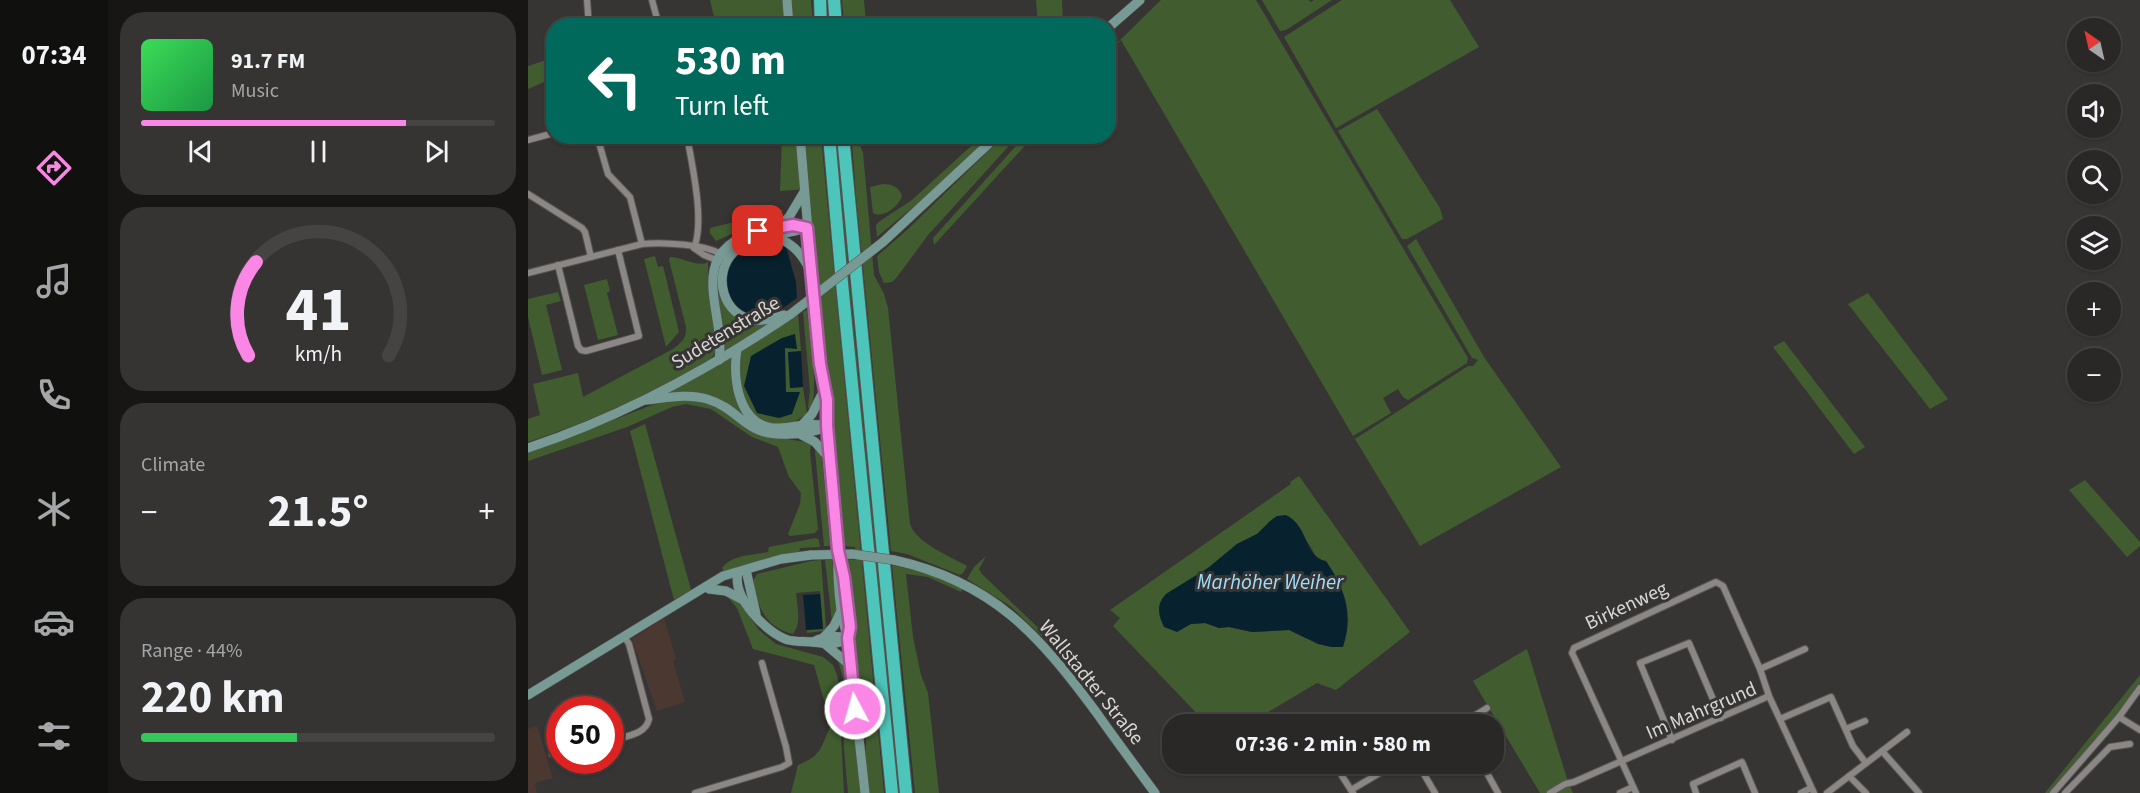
<!DOCTYPE html>
<meta charset="utf-8">
<style>
:root{--surface:#292826;--page:#353432;--text:#f1f3f6;--muted:#a5a6a7;--line:#454443;--accent:#fa87e6}
body{margin:0;font-family:"Source Sans 3",sans-serif;background:var(--page);color:var(--text);height:100vh;display:flex;flex-direction:column;font-size:22px;white-space:nowrap}
*{box-sizing:border-box;margin:0}
p{font-size:20px;color:var(--muted)}
.icon{flex:none;width:33px;height:33px;fill:none;stroke:currentColor;stroke-width:2;stroke-linecap:round;stroke-linejoin:round}
.map{position:relative;flex:1;overflow:hidden}
.sheet{display:flex;flex-direction:column;gap:12px;padding:12px;background:#171615;width:420px}
.sheet>*{flex:none}
.hud{position:absolute;left:18px;top:18px;width:570px;height:126px;border-radius:24px;box-shadow:0 2px 4px #0004,0 0 0 2px var(--line);background:#00695c;color:#fff;overflow:hidden}
.needle{width:39px;rotate:326deg}
.tools{position:absolute;left:1539px;top:18px;display:grid;gap:12px}
.tools a{display:grid;place-items:center;width:54px;height:54px;border-radius:50%;background:var(--surface);box-shadow:0 2px 4px #0004,0 0 0 2px var(--line);font-size:30px}
.speed{position:absolute;left:18px;top:696px;display:flex;gap:12px;font-size:30px;font-weight:700;text-align:center}
.speed>*{display:grid;place-content:center;width:78px;height:78px;border-radius:50%;background:var(--surface);box-shadow:0 2px 4px #0004,0 0 0 2px var(--line);line-height:1}
.speed .limit{border:9px solid #d22;background:#fff;color:#111}
.pin{position:absolute;display:grid;place-items:center;width:51px;height:51px;color:#fff;margin:-26px;border-radius:12px;box-shadow:0 3px 9px #0006}
.me{position:absolute;width:66px;margin:-33px;rotate:354deg;stroke-linejoin:round;filter:drop-shadow(0 0 4px #0008)}
.turn{display:flex;align-items:center;gap:21px;height:126px;padding:0 30px;font-size:27px}
.turn .icon{width:78px;height:78px;stroke-width:2.5}
.turn b{display:block;font-size:42px;line-height:51px}
.big{font-size:45px;font-weight:700;line-height:1.1}
.sheet .tile{flex:1;display:flex;flex-direction:column;justify-content:center;gap:9px;min-width:0;padding:0 21px;border-radius:24px;background:var(--page)}
.sheet .dial{align-items:center;gap:0}
.dial svg{height:156px;overflow:visible;fill:none;stroke:var(--line);stroke-width:7;stroke-linecap:round;text-anchor:middle}
.dial text{fill:var(--text);stroke:none}
.song{display:flex;align-items:center;gap:18px}
.cover{width:72px;height:72px;border-radius:9px;background:linear-gradient(135deg,hsl(130 70% 55%),hsl(140 70% 35%))}
.played{height:6px;border-radius:3px;background:linear-gradient(90deg,var(--accent) 75%,var(--line) 75%)}
.keys{display:flex;justify-content:space-around;direction:ltr}
.heat{display:flex;justify-content:space-between;align-items:center;font-size:33px;direction:ltr}
.charge{height:9px;border-radius:4px;background:linear-gradient(90deg,#34c759 44%,var(--line) 0)}
.trip{position:absolute;left:634px;top:714px;width:342px;height:60px;border-radius:24px;background:var(--surface);box-shadow:0 2px 4px #0004,0 0 0 2px var(--line);font-weight:700;line-height:60px;text-align:center}
main{display:flex;flex:1;min-height:0}
.tabs{display:flex;flex-direction:column;width:108px;justify-content:space-around;align-items:center;background:#10100f;color:var(--muted)}
.tabs .icon{width:42px;height:42px}
.tabs .on{color:var(--accent)}
.tabs b{font-size:27px;color:var(--text)}
.map>svg:first-child{display:block}
.commercial{fill:#4b3831}
.green{fill:#415d30;fill-rule:evenodd}
.water{fill:#07222e}
.lines{fill:none;stroke-linecap:round;stroke-linejoin:round}
.street-casing{stroke:#565453;stroke-width:8}
.secondary-casing{stroke:#565453;stroke-width:10}
.highway-casing{stroke:#565453;stroke-width:14}
.street{stroke:#8a8785;stroke-width:6}
.secondary{stroke:#789a95;stroke-width:9}
.highway{stroke:#4dc5bb;stroke-width:12}
.secondary-bridge-casing{stroke:#565453;stroke-width:10;stroke-linecap:butt}
.secondary-bridge{stroke:#789a95;stroke-width:9}
.route-casing{stroke:#a25896;stroke-width:15}
.route{stroke:#fa87e6;stroke-width:10}
.labels{text-anchor:middle;stroke-width:6;stroke-linejoin:round;paint-order:stroke}
.street-label{font-size:20px;fill:#d9d7d6;stroke:#373533}
.water-label{font-size:21px;font-style:italic;fill:#9eddfb;stroke:#373533}
</style>
<main>
<nav class="tabs">
<b>07:34</b>
<svg class="icon on" aria-label="directions" viewBox="0 0 24 24"><path d="M12 3l9 9-9 9-9-9zM9 14v-3h6M13 9l2 2-2 2"/></svg>
<svg class="icon" aria-label="music" viewBox="0 0 24 24"><path d="M9 18V5l10-2v13"/><circle cx="6" cy="18" r="3"/><circle cx="16" cy="16" r="3"/></svg>
<svg class="icon" aria-label="phone" viewBox="0 0 24 24"><path d="M5 4h4l2 5-3 2q2 4 5 5l2-3 5 2v4C11 20 4 13 5 4z"/></svg>
<svg class="icon" aria-label="climate" viewBox="0 0 24 24"><path d="M12 3v18M4 7l16 10M4 17L20 7"/></svg>
<svg class="icon" aria-label="car" viewBox="0 0 24 24"><path d="M5 17H2v-5l4-1 3-4h7l3 4 3 1v5h-3M9 17h6M6 11h13"/><circle cx="7" cy="17" r="2"/><circle cx="17" cy="17" r="2"/></svg>
<svg class="icon" aria-label="filters" viewBox="0 0 24 24"><path d="M4 7h16M4 17h16"/><circle cx="9" cy="7" r="2"/><circle cx="15" cy="17" r="2"/></svg>
</nav>
<section class="sheet">
<div class="tile">
<div class="song"><i class="cover"></i><div><b>91.7 FM</b><p>Music</p></div></div>
<div class="played"></div>
<div class="keys"><svg class="icon" aria-label="previous" viewBox="0 0 24 24"><path d="M18 5L8 12l10 7zM5 5v14"/></svg><svg class="icon" aria-label="pause" viewBox="0 0 24 24"><path d="M8 5v14M16 5v14"/></svg><svg class="icon" aria-label="next" viewBox="0 0 24 24"><path d="M6 5l10 7-10 7zM19 5v14"/></svg></div>
</div>
<div class="tile dial"><svg viewBox="0 0 100 80">
<path d="M14 69A42 42 0 1 1 86 69"/>
<path d="M14 69A42 42 0 0 1 18 21" stroke="#fa87e6"/>
<text x="50" y="56" font-size="32" font-weight="700">41</text>
<text x="50" y="72" font-size="11">km/h</text>
</svg></div>
<div class="tile"><p>Climate</p>
<div class="heat"><a>−</a><b class="big">21.5°</b><a>+</a></div>
</div>
<div class="tile"><p>Range · 44%</p><b class="big">220 km</b><div class="charge"></div></div>
</section>
<div class="map">
<svg width="1612" height="793" viewBox="0 0 1612 793">
<rect width="100%" height="100%" fill="#373533"/>
<g class="commercial">
<path d="M 136,618 L 148,659 L 145,661 L 157,702 L 129,711 L 104,639 Z"/>
<path d="M 9,726 L 25,778 L 7,783 L 9,793 L 0,793 L 0,729 Z"/>
</g>
<g class="green">
<path d="M 182,0 L 283,0 L 285,25 L 188,25 Z"/>
<path d="M 314,0 L 336,0 L 338,25 L 316,25 Z"/>
<path d="M 508,0 L 534,0 L 535,25 L 510,25 Z"/>
<path d="M 633,0 L 728,0 L 940,358 L 939,363 L 880,400 L 875,397 L 870,389 L 855,398 L 863,413 L 825,436 L 593,40 L 581,54 L 581,51 Z"/>
<path d="M 734,0 L 781,0 L 783,2 L 786,0 L 804,0 L 758,30 L 752,31 Z"/>
<path d="M 814,0 L 922,0 L 951,47 L 808,128 L 756,37 Z"/>
<path d="M 25,58 L 25,78 L 0,89 L 0,66 Z"/>
<path d="M 849,109 L 912,208 L 915,219 L 879,239 L 874,239 L 810,131 Z"/>
<path d="M 254,137 L 293,137 L 356,793 L 340,793 C 339,783 337,773 337,763 C 338,746 340,727 332,710 L 317,559 L 328,560 L 327,547 L 316,546 L 281,189 L 252,191 Z"/>
<path d="M 307,137 L 309,137 L 325,318 L 372,793 L 370,793 L 323,325 Z"/>
<path d="M 325,137 L 329,137 L 335,153 L 346,275 L 356,294 L 360,308 L 382,524 C 387,542 423,557 439,566 L 435,573 L 432,575 L 379,554 L 363,551 L 328,196 L 324,142 Z"/>
<path d="M 453,137 L 462,137 L 414,183 L 349,237 L 348,225 L 352,221 L 384,200 Z"/>
<path d="M 475,137 L 489,137 L 400,235 L 369,277 L 364,282 L 356,283 L 351,272 L 349,256 L 378,231 Z"/>
<path d="M 496,137 L 505,137 L 406,245 L 405,238 Z"/>
<path d="M 355,184 C 364,184 371,187 374,196 C 371,206 355,219 345,213 L 342,187 Z"/>
<path d="M 256,210 L 244,219 L 228,223 L 188,241 L 182,233 L 182,228 Z"/>
<path d="M 888,239 L 956,357 L 1033,467 L 892,546 L 827,439 L 940,366 L 945,366 L 950,360 L 944,358 L 879,246 Z"/>
<path d="M 127,256 L 130,267 L 135,266 L 151,332 L 138,347 L 116,259 Z"/>
<path d="M 142,257 C 154,257 171,268 180,262 L 180,277 L 189,351 L 181,361 C 123,393 63,422 0,442 L 0,419 L 12,415 L 5,384 L 50,373 L 55,397 L 145,349 C 154,342 159,338 158,327 L 141,260 Z"/>
<path d="M 189,275 C 189,313 209,311 239,322 L 239,325 L 196,351 L 195,332 L 189,300 Z"/>
<path d="M 79,279 L 82,291 L 79,293 L 90,335 L 70,340 L 56,285 Z"/>
<path d="M 30,292 L 33,301 L 18,305 L 34,370 L 14,375 L 0,317 L 0,299 Z"/>
<path d="M 1340,293 L 1420,399 L 1402,409 L 1320,304 Z"/>
<path d="M 279,310 C 281,331 292,394 282,410 L 280,407 L 282,391 L 275,312 Z"/>
<path d="M 270,314 L 273,351 L 260,353 L 263,388 L 275,387 L 279,414 L 264,423 L 244,425 L 225,415 L 213,397 L 210,361 L 215,349 Z"/>
<path d="M 1256,341 L 1337,447 L 1326,454 L 1245,347 Z"/>
<path d="M 204,356 C 206,389 205,407 232,429 L 195,401 L 133,396 Z"/>
<path d="M 168,400 L 192,407 L 229,434 L 283,443 L 282,452 L 290,529 L 287,533 L 262,536 L 260,534 L 272,504 L 273,493 L 261,477 L 250,447 L 224,437 L 183,409 L 158,404 L 144,407 L 99,427 L 0,461 L 0,453 L 124,405 L 140,401 Z"/>
<path d="M 117,424 L 163,590 L 146,600 L 102,431 Z"/>
<path d="M 288,447 L 294,458 L 302,546 L 296,546 L 287,451 Z"/>
<path d="M 771,476 L 882,632 L 808,690 L 789,683 L 720,724 L 679,724 L 585,626 L 592,618 L 582,610 L 763,484 L 762,482 ZM 749,516 C 759,524 773,533 780,543 C 785,549 785,554 791,560 L 777,638 L 762,630 L 724,632 L 701,627 L 691,628 L 677,623 L 663,624 L 638,594 L 680,568 L 709,544 L 729,534 Z"/>
<path d="M 1557,480 L 1612,542 L 1612,546 L 1599,557 L 1541,490 Z"/>
<path d="M 288,538 L 291,540 L 292,547 L 272,548 L 271,554 L 196,573 L 194,568 C 203,555 225,555 240,552 L 241,547 Z"/>
<path d="M 458,556 L 451,569 L 454,574 L 527,644 L 524,646 L 482,606 L 439,579 L 446,567 Z"/>
<path d="M 304,559 L 309,610 L 304,622 L 297,560 Z"/>
<path d="M 293,560 L 298,627 L 295,631 L 279,633 L 279,630 L 295,628 L 292,591 L 268,593 C 269,606 274,623 265,634 C 236,627 230,606 225,581 L 229,574 L 283,561 Z"/>
<path d="M 364,565 L 378,568 L 379,566 L 435,588 L 433,592 L 400,577 L 378,574 L 385,637 L 393,675 L 400,693 L 411,793 L 387,793 Z"/>
<path d="M 199,596 L 213,604 L 231,630 L 248,644 L 295,657 L 305,665 L 310,678 L 316,793 L 263,793 L 270,765 C 295,755 292,748 303,725 L 286,665 L 225,649 L 209,608 Z"/>
<path d="M 999,649 L 1040,782 L 1045,793 L 1012,793 L 945,681 Z"/>
<path d="M 309,657 L 317,667 L 319,674 L 333,793 L 320,793 L 316,749 L 315,678 Z"/>
<path d="M 1612,675 L 1612,683 L 1588,715 L 1521,793 L 1517,793 Z"/>
</g>
<g class="water">
<path d="M 241,240 L 250,241 L 259,244 L 259,250 L 268,282 L 269,298 C 259,305 249,314 237,316 C 204,321 186,278 208,256 C 216,247 229,244 241,240 Z"/>
<path d="M 267,334 L 269,349 L 257,348 L 258,392 L 272,392 L 264,414 L 251,418 L 229,413 L 216,386 L 223,356 L 254,338 Z"/>
<path d="M 273,351 L 275,387 L 262,388 L 260,352 Z"/>
<path d="M 758,515 C 781,526 776,557 798,561 C 817,589 826,614 815,647 L 803,647 L 790,644 L 761,630 L 724,632 L 701,627 L 691,628 L 677,623 L 663,624 L 649,632 L 636,627 C 630,615 628,604 638,594 L 680,568 L 709,544 L 729,534 L 742,521 L 749,516 Z"/>
<path d="M 292,594 L 295,629 L 278,630 L 275,595 Z"/>
</g>
<g class="lines">
<defs>
<g id="street">
<path d="M 59,0 L 61,26"/>
<path d="M 124,0 L 131,26"/>
<path d="M 69,136 L 80,174 L 102,197 L 114,244"/>
<path d="M 159,136 C 164,165 177,221 166,248"/>
<path d="M 0,140 L 26,133"/>
<path d="M 71,144 L 100,136"/>
<path d="M 0,194 L 54,228 L 57,232 L 63,257"/>
<path d="M 166,248 L 176,255 L 191,261"/>
<path d="M 30,265 L 50,346 L 53,350 L 58,351 L 111,336 L 90,250"/>
<path d="M 0,273 L 114,244 C 133,242 182,244 195,256"/>
<path d="M 1232,669 L 1277,649"/>
<path d="M 1591,717 L 1612,730"/>
<path d="M 1252,719 L 1303,697 L 1325,746 L 1338,763"/>
<path d="M 933,724 L 959,708"/>
<path d="M 1318,729 L 1337,721"/>
<path d="M 1144,740 L 1112,663 L 1161,643 L 1193,718"/>
<path d="M 82,741 C 97,736 118,735 121,719 L 101,644 L 96,636"/>
<path d="M 1354,751 L 1391,793"/>
<path d="M 24,754 L 32,754"/>
<path d="M 890,764 L 907,793"/>
<path d="M 954,764 L 970,793"/>
<path d="M 814,776 L 823,790"/>
<path d="M 1321,776 L 1338,793"/>
<path d="M 167,793 L 254,767 L 261,763 L 258,747 L 234,663"/>
<path d="M 825,793 L 823,790 L 867,764"/>
<path d="M 1022,793 L 1037,784 L 1046,782 L 1241,696"/>
<path d="M 1092,793 L 1105,787"/>
<path d="M 1108,793 L 1047,659 L 1044,653 L 1046,648 L 1188,582 L 1195,586 L 1232,669 L 1241,696 L 1286,793"/>
<path d="M 1168,793 L 1165,784 L 1214,762 L 1227,793"/>
<path d="M 1273,793 L 1283,788"/>
<path d="M 1299,793 L 1379,732"/>
<path d="M 1525,793 L 1591,717 L 1612,688"/>
<path d="M 1537,793 L 1582,747 L 1602,744"/>
</g>
<g id="secondary">
<path d="M 259,0 L 261,26"/>
<path d="M 580,28 L 612,0"/>
<path d="M 272,136 L 292,370"/>
<path d="M 252,226 L 261,217 L 276,192"/>
<path d="M 247,236 C 264,244 272,251 281,268"/>
<path d="M 355,242 L 469,136"/>
<path d="M 256,315 C 247,318 237,321 228,320 C 195,318 183,274 206,252 C 225,235 254,236 277,228"/>
<path d="M 209,349 C 204,380 211,430 252,428 C 269,427 282,422 299,426"/>
<path d="M 191,360 C 198,315 160,261 216,236 C 236,227 257,224 279,228"/>
<path d="M 292,364 C 297,385 302,405 299,426 L 310,550 C 309,576 311,614 320,638 L 337,793"/>
<path d="M 118,400 C 138,398 159,393 179,399 C 215,410 216,438 263,434 C 276,434 287,432 299,426"/>
<path d="M 275,424 L 284,414 L 293,396"/>
<path d="M 272,434 L 287,442 L 301,458"/>
<path d="M 0,448 C 93,417 182,369 263,314"/>
<path d="M 366,560 C 465,582 510,634 568,712 C 587,739 607,766 627,793"/>
<path d="M 218,570 L 228,614"/>
<path d="M 210,573 C 204,597 238,633 260,640 C 268,642 276,641 284,642 C 298,644 307,646 320,638"/>
<path d="M 181,589 L 198,591 L 215,600"/>
<path d="M 320,605 L 322,627 L 320,636"/>
<path d="M 296,637 L 306,626 L 314,609"/>
<path d="M 285,642 C 297,636 307,635 320,638"/>
<path d="M 297,644 L 323,666"/>
<path d="M 0,695 L 195,576 L 253,559 L 283,555"/>
</g>
<g id="highway">
<path d="M 292,0 L 293,26"/>
<path d="M 306,0 L 308,26"/>
<path d="M 301,136 L 314,283 L 364,793"/>
<path d="M 315,136 L 378,793"/>
</g>
</defs>
<use href="#street" class="street-casing"/>
<use href="#secondary" class="secondary-casing"/>
<use href="#highway" class="highway-casing"/>
<use href="#street" class="street"/>
<use href="#secondary" class="secondary"/>
<use href="#highway" class="highway"/>
<defs>
<g id="secondary-bridge">
<path d="M 263,314 L 355,242"/>
<path d="M 283,555 L 324,554 L 366,560"/>
</g>
</defs>
<use href="#secondary-bridge" class="secondary-bridge-casing"/>
<use href="#secondary-bridge" class="secondary-bridge"/>
</g>
<g class="lines">
<defs>
<path id="route" d="M 230,231 L 265,225 L 279,228 L 292,364 L 299,400 L 299,426 L 310,550 L 316,577 L 322,627 L 320,638 L 327,709"/>
</defs>
<use href="#route" class="route-casing"/>
<use href="#route" class="route"/>
</g>
<g class="labels">
<g class="street-label">
<text transform="translate(197 332) rotate(-31)" y="7">Sudetenstraße</text>
<text transform="translate(1098 605) rotate(-25)" y="7">Birkenweg</text>
<text transform="translate(564 682) rotate(51)" y="7">Wallstadter Straße</text>
<text transform="translate(1173 710) rotate(-23)" y="7">Im Mahrgrund</text>
</g>
<g class="water-label">
<text x="742" y="589">Marhöher Weiher</text>
</g>
</g>
</svg>
<div class="tools">
<a><svg class="needle" viewBox="-14 -14 28 28"><path d="M0-13l5 13h-10z" fill="#e53935"/><path d="M0 13l5-13h-10z" fill="#a5a6a7"/></svg></a>
<a><svg class="icon" aria-label="sound" viewBox="0 0 24 24"><path d="M4 9h4l5-4v14l-5-4H4zM17 9q2 3 0 6"/></svg></a>
<a><svg class="icon" aria-label="search" viewBox="0 0 24 24"><circle cx="10" cy="10" r="6"/><path d="M15 15l6 6"/></svg></a>
<a><svg class="icon" aria-label="layers" viewBox="0 0 24 24"><path d="M12 4l9 5-9 5-9-5zM3 14l9 5 9-5"/></svg></a>
<a>+</a>
<a>−</a>
</div>
<div class="speed"><div class="limit">50</div></div>
<div class="pin" style="left:230px;top:231px;background:#d93025"><svg class="icon" aria-label="arrive" viewBox="0 0 24 24"><path d="M6 21V4h12l-3 4 3 4H6"/></svg></div>
<svg class="me" style="left:327px;top:709px" viewBox="-20 -20 40 40"><circle r="17" fill="#fa87e6" stroke="#fff" stroke-width="3"/><path d="M0-11L8 9 0 5-8 9z" fill="#fff"/></svg>
<div class="trip">07:36 · 2 min · 580 m</div>
<div class="hud">
<div class="turn"><svg class="icon" aria-label="left" viewBox="0 0 24 24"><path d="M17 20v-9H6M10 6l-5 5 5 5"/></svg><div><b>530 m</b>Turn left</div></div>
</div>
</div>
</main>
